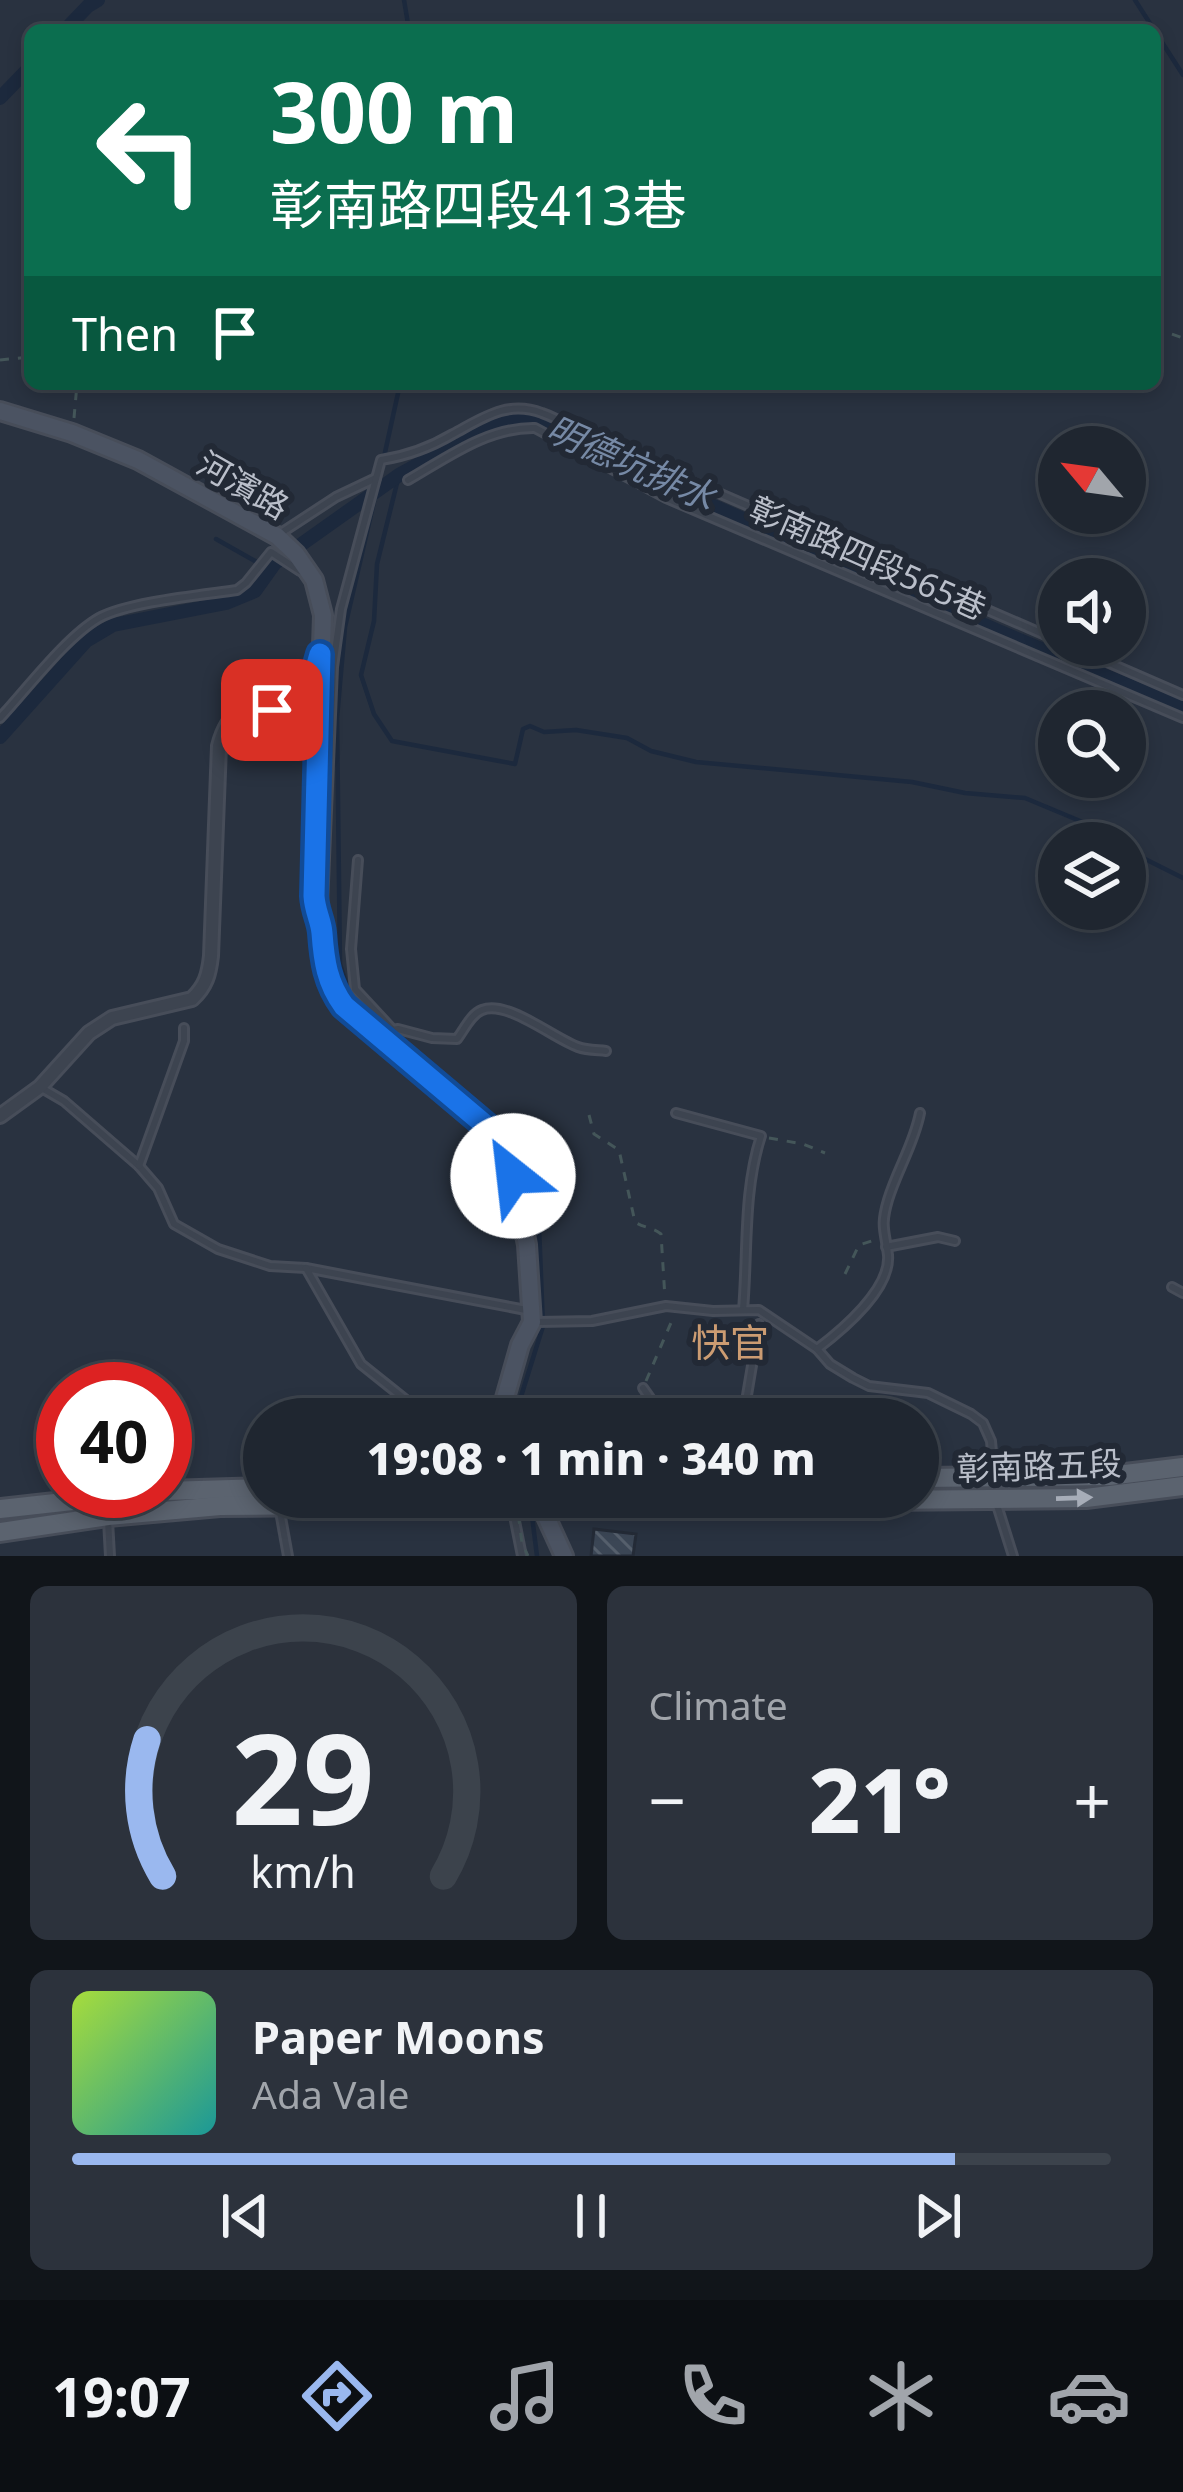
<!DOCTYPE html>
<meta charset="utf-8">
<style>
:root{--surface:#1f2630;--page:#2c323c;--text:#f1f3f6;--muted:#a1a5ab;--line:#3c434c;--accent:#9ab8ef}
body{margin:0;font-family:"Noto Sans","Noto Sans TC",sans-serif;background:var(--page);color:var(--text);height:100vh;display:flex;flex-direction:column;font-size:45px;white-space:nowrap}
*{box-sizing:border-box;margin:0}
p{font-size:39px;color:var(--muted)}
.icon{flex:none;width:66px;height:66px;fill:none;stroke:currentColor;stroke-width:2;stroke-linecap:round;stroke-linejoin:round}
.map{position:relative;height:1556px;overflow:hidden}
.drawer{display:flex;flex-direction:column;gap:30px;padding:30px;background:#11151a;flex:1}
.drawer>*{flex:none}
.top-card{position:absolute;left:24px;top:24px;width:1137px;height:366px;border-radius:18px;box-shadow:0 6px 18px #0003,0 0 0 3px var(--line);background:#0b6e4f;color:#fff;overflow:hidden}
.needle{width:78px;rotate:299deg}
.controls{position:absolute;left:1038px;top:426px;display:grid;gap:24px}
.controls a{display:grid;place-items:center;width:108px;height:108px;border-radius:50%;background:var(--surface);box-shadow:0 6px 18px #0003,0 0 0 3px var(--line);font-size:60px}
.speed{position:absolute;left:36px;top:1362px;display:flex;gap:24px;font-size:60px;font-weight:700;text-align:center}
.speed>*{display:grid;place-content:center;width:156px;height:156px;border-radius:50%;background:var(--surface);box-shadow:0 6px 18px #0003,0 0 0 3px var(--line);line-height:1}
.speed .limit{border:18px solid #d22;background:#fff;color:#111}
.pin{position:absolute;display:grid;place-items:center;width:102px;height:102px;color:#fff;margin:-51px;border-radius:24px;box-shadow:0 6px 18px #0006}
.me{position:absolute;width:132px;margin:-66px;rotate:331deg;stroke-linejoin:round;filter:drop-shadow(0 0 9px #0008)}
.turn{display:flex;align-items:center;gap:42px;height:252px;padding:0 48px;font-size:54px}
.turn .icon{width:156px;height:156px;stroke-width:2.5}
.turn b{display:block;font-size:84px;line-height:102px}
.then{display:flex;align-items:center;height:114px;padding:0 48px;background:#0003;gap:24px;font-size:45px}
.big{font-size:90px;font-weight:800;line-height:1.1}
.drawer .card{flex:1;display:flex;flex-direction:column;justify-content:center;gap:18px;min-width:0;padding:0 42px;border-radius:18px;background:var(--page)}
.drawer .dial{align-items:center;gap:0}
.dial svg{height:312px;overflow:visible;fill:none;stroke:var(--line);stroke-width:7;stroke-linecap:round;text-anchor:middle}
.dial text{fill:var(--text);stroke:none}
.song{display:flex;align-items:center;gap:36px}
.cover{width:144px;height:144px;border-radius:18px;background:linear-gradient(135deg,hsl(80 70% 55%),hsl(180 70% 35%))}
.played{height:12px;border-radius:6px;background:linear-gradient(90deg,var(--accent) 85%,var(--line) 85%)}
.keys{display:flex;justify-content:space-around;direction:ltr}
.heat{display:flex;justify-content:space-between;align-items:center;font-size:66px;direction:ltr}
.drawer .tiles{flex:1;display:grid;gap:30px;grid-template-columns:1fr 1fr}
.card:last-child{grid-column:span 2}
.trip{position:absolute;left:243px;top:1398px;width:696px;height:120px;border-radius:60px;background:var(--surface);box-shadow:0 6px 18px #0003,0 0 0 3px var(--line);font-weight:800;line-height:120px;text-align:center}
.dock{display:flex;height:192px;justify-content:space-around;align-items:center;background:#0c0f13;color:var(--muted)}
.dock .icon{width:84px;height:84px}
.dock .on{color:var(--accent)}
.dock b{font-size:54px;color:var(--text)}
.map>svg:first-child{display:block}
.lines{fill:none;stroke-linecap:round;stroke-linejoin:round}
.stream{stroke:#1c293d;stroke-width:4.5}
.canal{stroke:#1c293d;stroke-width:14}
.building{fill:url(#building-back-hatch);stroke:#242b37;stroke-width:3}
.lane-casing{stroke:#474d59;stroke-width:12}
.street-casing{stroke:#474d59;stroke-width:18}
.secondary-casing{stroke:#474d59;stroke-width:22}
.primary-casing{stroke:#474d59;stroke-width:24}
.path{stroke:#445659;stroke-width:3;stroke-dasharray:9 9;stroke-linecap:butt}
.lane{stroke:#3d4450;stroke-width:6}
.street{stroke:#3d4450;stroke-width:12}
.secondary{stroke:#4b5362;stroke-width:16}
.primary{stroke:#5b636f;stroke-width:18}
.path-bridge{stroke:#445659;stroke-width:3;stroke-dasharray:9 9;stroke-linecap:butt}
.oneway{fill:#a7adb8}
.route-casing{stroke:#114b97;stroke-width:30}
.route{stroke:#1a73e8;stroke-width:21}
.labels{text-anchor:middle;stroke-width:12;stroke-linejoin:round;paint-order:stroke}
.street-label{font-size:33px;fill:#babfca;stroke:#222935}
.water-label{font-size:36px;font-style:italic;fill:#7689a5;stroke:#222935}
.quarter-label{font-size:39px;fill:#cc9c72;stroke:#222935}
</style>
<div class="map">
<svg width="1183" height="1556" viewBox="0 0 1183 1556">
<defs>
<pattern id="building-back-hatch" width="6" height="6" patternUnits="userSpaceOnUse" patternTransform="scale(3)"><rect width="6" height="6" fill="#3b4655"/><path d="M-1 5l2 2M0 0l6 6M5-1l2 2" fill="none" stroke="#555f6c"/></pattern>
</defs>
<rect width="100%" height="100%" fill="#293240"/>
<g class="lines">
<g class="stream">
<path d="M 404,0 L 409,30"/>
<path d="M 1135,0 L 1183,75"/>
<path d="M 384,457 L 400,384"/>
<path d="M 399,475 L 377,564 L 374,621 L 361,675 L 374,714 L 392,741 L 515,764 L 523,729 L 530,726 L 544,732 L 576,730 L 627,738 L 651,751 L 696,762 L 912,782 L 965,793 L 1025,798 L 1092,826 L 1115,843"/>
<path d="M 216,539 L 271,570"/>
<path d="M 1125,849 L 1183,878"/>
<path d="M 352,1002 L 340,964 L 337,718 L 345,627 L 379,480"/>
<path d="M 393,1036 L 521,1142 L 538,1202 L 543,1326 L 514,1419"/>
<path d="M 531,1508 L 537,1556"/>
</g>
<g class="canal">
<path d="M 65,30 L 88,6 L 98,0"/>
<path d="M 0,98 L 30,67"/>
<path d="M 0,737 L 86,641 L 113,625 L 226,603 L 255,591 L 275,563 L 399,475 L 479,431 L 526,417 L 547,422 L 661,483 L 998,631 L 1183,708"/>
</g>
</g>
<path class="building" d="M 594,1529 L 636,1534 L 633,1556 L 591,1556 Z"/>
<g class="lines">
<defs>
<g id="lane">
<path d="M 408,480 C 448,457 488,427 535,428 L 666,498 L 1183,718"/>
<path d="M 281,533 L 336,497 L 376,478"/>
<path d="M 1068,645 L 1183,695"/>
<path d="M 0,718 C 27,689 66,637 99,618 C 128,602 203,595 237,590 L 246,583 L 271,552 L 300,571"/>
<path d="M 358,860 L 351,949 L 355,989 L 393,1030"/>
<path d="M 323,906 L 333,667 L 341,609 L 381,460 C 407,456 431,447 453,434 C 483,418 507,400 542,413 C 557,418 571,427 585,435 L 1059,641"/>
<path d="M 395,1041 L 393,1030 L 398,1029 L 432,1038 L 457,1039 C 464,1030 471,1014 482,1010 C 508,1000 553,1038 578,1047 C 586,1050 597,1050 606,1051"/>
<path d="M 40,1087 L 64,1101 L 139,1166 L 158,1188 L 174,1224 L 218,1249 L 270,1266 L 306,1268 L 526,1310"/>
<path d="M 676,1113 L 761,1136 C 743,1191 748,1253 743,1310"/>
<path d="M 139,1166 L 184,1041 L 184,1028"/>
<path d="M 886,1247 L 938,1237 L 955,1241"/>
<path d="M 306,1268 L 361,1364 L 416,1408 L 458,1419"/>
<path d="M 1172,1287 L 1183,1293"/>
<path d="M 538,1322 L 592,1321 L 666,1306 L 713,1311 L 759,1310 L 817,1349 L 830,1364 L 853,1378 L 869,1386 L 928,1393 L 971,1414 L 983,1423 L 991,1441 L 994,1474"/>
<path d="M 817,1349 C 842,1330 891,1289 888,1255 C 885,1230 880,1227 888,1200 C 897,1170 914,1144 920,1113"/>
<path d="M 643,1388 L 665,1419"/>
<path d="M 743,1419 L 759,1324"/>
<path d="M 996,1502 L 1013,1556"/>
<path d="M 279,1506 L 288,1556"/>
<path d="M 512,1506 L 522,1556"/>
<path d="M 108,1520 L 110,1556"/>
</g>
<path id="street" d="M 0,1116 L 40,1087 L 89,1033 L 112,1018 L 192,999 C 206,986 209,974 211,956 L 219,746 C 232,697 254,712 295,708 L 309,693 L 316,669"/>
<g id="secondary">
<path d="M 0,411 L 72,433 L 138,460 L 277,536 L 296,554 L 314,580 L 323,615 L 314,896 C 315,912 321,920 322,933 C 324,961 327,982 344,1006 L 491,1129 L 506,1156 L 513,1176 L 527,1245 L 532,1322 L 520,1345 L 499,1419"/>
<path d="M 537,1497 L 564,1556"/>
</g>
<g id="primary">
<path d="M 918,1478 L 1109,1476 L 1183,1467"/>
<path d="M 165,1491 L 264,1488"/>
<path d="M 0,1509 L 163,1491"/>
<path d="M 0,1532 L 108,1516 L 220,1506 L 1086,1498 L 1183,1486"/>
</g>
</defs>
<use href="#lane" class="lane-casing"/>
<use href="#street" class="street-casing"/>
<use href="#secondary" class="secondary-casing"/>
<use href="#primary" class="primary-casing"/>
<g class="path">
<path d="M 1155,328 L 1183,338"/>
<path d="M 0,360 L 30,357"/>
<path d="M 74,418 L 77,384"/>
<path d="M 589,1115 L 594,1134 L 619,1150 L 635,1222 C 644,1228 652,1227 661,1234 L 665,1298"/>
<path d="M 769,1138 L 803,1144 L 825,1153"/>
<path d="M 845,1274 L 859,1245 L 878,1239"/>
<path d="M 646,1381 L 673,1318"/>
</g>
<use href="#lane" class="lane"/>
<use href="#street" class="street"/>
<use href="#secondary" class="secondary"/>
<use href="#primary" class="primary"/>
<path class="path-bridge" d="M 516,1497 L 522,1543 L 528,1556"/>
</g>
<defs><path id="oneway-solid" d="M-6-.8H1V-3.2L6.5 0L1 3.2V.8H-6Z" transform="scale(3)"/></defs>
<use class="oneway" href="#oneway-solid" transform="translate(1074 1498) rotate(-2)"/>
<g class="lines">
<defs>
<path id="route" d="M 272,710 L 295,708 L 309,693 L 320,654 L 314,896 C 315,912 321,920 322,933 C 324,961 327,983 344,1006 L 491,1130 L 506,1156 L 513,1176"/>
</defs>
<use href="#route" class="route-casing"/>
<use href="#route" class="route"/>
</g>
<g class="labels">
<g class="street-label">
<text transform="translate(243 485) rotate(30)" y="12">河濱路</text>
<text transform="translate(868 558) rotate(24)" y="12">彰南路四段565巷</text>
<text transform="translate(1039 1466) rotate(-2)" y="12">彰南路五段</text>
</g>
<g class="water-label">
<text transform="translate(631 463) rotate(24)" y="13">明德坑排水</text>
</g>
<g class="quarter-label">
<text x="730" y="1357">快官</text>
</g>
</g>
</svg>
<div class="controls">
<a><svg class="needle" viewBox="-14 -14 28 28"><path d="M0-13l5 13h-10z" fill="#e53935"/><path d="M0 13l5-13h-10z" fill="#a1a5ab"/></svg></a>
<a><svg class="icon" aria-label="sound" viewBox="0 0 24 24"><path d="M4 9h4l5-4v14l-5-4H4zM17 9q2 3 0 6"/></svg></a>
<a><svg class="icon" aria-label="search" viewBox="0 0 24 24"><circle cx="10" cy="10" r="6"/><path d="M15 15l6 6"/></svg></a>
<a><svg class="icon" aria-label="layers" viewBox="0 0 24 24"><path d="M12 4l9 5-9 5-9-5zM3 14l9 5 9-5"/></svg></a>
</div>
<div class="speed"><div class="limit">40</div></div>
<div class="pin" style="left:272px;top:710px;background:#d93025"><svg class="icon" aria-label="arrive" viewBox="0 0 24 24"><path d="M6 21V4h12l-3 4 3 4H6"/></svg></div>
<svg class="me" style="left:513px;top:1176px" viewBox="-20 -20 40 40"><circle r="19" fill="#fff"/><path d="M0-13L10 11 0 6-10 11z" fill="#1a73e8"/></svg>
<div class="trip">19:08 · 1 min · 340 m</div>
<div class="top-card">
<div class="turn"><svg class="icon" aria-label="left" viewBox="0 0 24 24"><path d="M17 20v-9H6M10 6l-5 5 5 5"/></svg><div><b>300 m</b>彰南路四段413巷</div></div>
<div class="then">Then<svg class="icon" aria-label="arrive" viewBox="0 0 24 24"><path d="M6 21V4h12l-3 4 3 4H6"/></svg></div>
</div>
</div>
<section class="drawer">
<div class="tiles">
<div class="card dial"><svg viewBox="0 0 100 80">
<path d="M14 69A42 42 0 1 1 86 69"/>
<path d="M14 69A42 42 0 0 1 10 34" stroke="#9ab8ef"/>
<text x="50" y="56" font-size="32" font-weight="700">29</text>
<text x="50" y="72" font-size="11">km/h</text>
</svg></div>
<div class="card"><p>Climate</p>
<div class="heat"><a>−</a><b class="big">21°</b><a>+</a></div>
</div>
<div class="card">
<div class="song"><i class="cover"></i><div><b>Paper Moons</b><p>Ada Vale</p></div></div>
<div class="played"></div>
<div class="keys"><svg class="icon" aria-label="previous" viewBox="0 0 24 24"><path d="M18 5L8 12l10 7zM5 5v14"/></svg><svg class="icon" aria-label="pause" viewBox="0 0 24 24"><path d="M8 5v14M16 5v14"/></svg><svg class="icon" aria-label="next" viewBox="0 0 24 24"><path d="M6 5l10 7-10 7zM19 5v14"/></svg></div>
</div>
</div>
</section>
<nav class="dock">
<b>19:07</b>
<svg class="icon on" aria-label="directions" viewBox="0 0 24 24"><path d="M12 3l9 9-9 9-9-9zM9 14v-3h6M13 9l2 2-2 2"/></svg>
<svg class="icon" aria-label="music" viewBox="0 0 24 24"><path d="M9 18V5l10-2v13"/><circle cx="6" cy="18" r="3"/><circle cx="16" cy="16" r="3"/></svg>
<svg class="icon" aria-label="phone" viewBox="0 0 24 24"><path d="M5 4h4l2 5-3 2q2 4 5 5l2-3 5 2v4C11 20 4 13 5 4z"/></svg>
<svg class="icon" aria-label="climate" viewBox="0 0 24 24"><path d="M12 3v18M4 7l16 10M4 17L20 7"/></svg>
<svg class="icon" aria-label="car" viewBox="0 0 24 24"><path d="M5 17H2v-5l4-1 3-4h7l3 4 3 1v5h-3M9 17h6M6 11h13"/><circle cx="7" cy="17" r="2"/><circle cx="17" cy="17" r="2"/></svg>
</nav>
